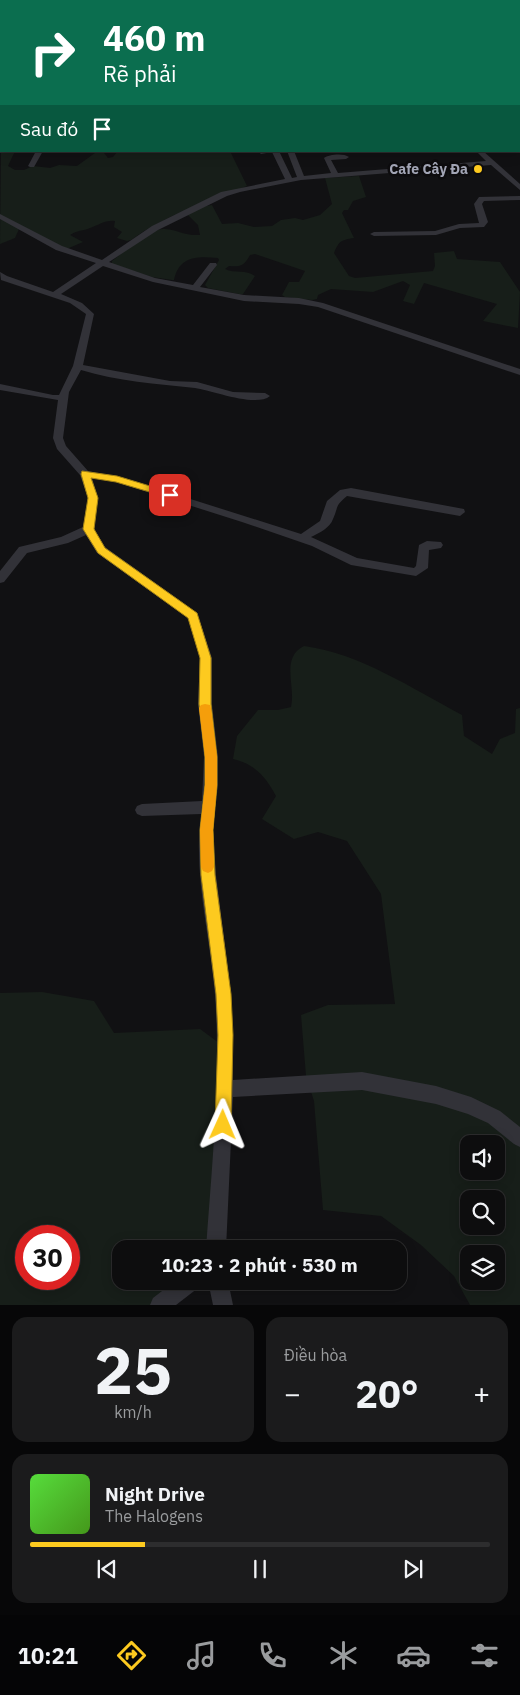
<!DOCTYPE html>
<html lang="vi">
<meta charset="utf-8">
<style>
:root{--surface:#0d0d0e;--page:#1b1b1c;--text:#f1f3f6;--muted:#9a9c9e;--line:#2d2d2e;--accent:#fdca1f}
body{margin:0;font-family:"IBM Plex Sans",sans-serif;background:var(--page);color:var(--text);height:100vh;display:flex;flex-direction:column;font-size:19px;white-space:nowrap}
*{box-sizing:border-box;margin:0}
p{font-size:16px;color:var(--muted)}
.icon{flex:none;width:28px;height:28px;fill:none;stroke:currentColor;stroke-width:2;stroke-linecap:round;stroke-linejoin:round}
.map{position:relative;height:1305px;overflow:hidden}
.drawer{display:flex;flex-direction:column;gap:12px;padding:12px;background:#070708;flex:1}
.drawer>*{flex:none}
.top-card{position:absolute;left:0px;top:0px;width:520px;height:152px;box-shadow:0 2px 12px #0003,0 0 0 1px var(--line);background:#0b6e4f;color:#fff;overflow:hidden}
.fabs{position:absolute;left:460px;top:1135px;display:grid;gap:10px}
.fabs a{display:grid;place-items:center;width:45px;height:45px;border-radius:10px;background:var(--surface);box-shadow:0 2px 12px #0003,0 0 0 1px var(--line);font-size:25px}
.speed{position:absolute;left:15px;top:1225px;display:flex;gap:10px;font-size:25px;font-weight:700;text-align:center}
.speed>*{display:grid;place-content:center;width:65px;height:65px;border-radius:50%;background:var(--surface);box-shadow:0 2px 12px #0003,0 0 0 1px var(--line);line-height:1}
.speed .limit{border:8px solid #d22;background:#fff;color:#111}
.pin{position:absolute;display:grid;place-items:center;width:42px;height:42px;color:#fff;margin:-21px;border-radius:10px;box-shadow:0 2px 8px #0006}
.me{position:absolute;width:55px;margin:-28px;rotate:1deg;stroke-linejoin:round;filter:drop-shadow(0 0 4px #0008)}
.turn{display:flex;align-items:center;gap:18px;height:105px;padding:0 20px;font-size:22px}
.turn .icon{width:65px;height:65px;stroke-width:2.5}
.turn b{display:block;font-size:35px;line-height:42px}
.then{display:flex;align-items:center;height:48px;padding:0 20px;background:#0003;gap:10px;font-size:19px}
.big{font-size:38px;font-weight:700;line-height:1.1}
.drawer .tile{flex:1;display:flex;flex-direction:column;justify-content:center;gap:8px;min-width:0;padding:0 18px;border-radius:15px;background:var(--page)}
.drawer .dial{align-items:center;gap:0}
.dial b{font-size:65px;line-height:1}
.song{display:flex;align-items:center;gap:15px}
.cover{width:60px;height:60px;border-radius:8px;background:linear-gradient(135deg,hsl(110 70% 55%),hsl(100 70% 35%))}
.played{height:5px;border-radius:2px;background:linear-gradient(90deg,var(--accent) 25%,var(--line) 25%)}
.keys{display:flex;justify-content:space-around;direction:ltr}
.heat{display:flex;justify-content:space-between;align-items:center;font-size:28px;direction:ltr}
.drawer .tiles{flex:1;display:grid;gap:12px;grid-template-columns:1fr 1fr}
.tile:last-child{grid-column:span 2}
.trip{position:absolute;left:112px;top:1240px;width:295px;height:50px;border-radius:15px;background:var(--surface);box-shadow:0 2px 12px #0003,0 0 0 1px var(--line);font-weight:700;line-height:50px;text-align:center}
.menu{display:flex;height:80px;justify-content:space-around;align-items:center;background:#050506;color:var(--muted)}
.menu .icon{width:35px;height:35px}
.menu .on{color:var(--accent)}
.menu b{font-size:22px;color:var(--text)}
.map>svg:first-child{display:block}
.green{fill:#171e19;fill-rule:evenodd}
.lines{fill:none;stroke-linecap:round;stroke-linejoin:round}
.minor{fill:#323238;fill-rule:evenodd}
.route{fill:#fdca1f;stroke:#a48314}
.slow{fill:#f59e0b}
.poi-dot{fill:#fdca1f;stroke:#0d0c0e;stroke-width:2}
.labels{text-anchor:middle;stroke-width:5;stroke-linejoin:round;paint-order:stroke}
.far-poi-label{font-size:14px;font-weight:bold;fill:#a2a5b5;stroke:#0d0c0e;text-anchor:end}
</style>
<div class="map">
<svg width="520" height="1305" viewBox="0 0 520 1305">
<rect width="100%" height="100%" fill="#111113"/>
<g class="green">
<path d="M 1,146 L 1,151 L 15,151 L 8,166 L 15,170 L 24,170 L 33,166 L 50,168 L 59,165 L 77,166 L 95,153 L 104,153 L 108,158 L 113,157 L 118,151 L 230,151 L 247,186 L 172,216 L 144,231 L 131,240 L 127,241 L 117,238 L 122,232 L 114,227 L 115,221 C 104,220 100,225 90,228 C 83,231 77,230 70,235 L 83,242 L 69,248 L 64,249 L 19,229 L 15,238 L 0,244 Z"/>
<path d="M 359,176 L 366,197 L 353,201 L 348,210 L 344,210 L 342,213 L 354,238 C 341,240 339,241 334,253 L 349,276 L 355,278 L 433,271 L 435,266 L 434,253 L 454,251 L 457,259 L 500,262 L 520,292 L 518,328 L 483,321 L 497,304 L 424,283 L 414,304 L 403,301 L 410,285 L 403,281 L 373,292 L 331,289 L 318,295 L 317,299 L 312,300 L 285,297 L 282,295 L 289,282 L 299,282 L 305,271 L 255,254 L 250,255 C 244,266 241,267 229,266 L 225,269 C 235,274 246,269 255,276 L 243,294 L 239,294 L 208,288 L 205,285 L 219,260 L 218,258 C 197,256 179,256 174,280 L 172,280 L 152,277 L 112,264 L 112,261 C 124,252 151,227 165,229 C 178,230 185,236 200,235 L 198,225 L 187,214 L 206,206 L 212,205 L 222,224 L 238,223 L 254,227 L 272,226 L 281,220 L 295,218 L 303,220 L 320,215 L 332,204 L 325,178 Z"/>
<path d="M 304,646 C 359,653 413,689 462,715 L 464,736 L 492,754 L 500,739 L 515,733 L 516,709 L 520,708 L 520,1305 L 470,1305 L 454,1276 L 421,1245 L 381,1216 L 323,1210 L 314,1101 L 306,1076 L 301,1015 L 328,1005 L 395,1004 L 381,894 L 347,841 L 318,832 L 294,839 L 262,819 L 276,796 C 266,777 255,764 233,759 L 237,736 L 258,710 L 278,710 L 291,707 C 296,686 280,658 304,646 ZM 469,1144 L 496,1144 L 496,1171 L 469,1171 ZM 469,1199 L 496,1199 L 496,1226 L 469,1226 ZM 469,1254 L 496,1254 L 496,1281 L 469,1281 Z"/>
<path d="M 42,992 L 94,1001 L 114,1033 L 200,1029 L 219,1043 L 218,1092 L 208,1249 L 121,1249 L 121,1281 L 183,1281 L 153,1305 L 0,1305 L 0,993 ZM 26,1236 L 69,1236 L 69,1279 L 26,1279 Z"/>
</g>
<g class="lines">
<g class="minor">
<path d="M 0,0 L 5,0 L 6,1 L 1,2 Z"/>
<path d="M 504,0 L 510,0 L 510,1 L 505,1 Z"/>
<rect x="0" y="23" width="1" height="4"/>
<rect x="519" y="144" width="1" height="5"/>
<path d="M 36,151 L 43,151 L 34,167 L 30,167 L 28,166 Z"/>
<path d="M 258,151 L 279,151 L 292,178 L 297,177 L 287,151 L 294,151 L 304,176 L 331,173 L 324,158 C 329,154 344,153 349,157 L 346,159 L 331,160 L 338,173 L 486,161 L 476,151 L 483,151 L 520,184 L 520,190 L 491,165 L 301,180 L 240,192 L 227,196 L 158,230 L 109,262 L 155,278 L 193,285 L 210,263 L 216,263 L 217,265 L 200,287 L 244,295 L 299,298 L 323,303 L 520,369 L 520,375 L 318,307 L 299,304 L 244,301 L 153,282 L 103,266 L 61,294 L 82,303 L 94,314 L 83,365 L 170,381 L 197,382 L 233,392 L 265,393 L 270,396 C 256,408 211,390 195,388 C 157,384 117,381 81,370 L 69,392 L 63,438 L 66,446 L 88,471 L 121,477 L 301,534 L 320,521 L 327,501 L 340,490 L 351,488 L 464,509 L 465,512 L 460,516 L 347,496 C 334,507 339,506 333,519 C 330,528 319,533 311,537 L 357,558 L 414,568 L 416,566 L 419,545 L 427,541 L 441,542 L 443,545 L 441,548 L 429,550 L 428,568 L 416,576 L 351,565 L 312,546 L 242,522 L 116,482 L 92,478 L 98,498 L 94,529 L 105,547 L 197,613 L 212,658 L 212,704 L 218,757 L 218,785 L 213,829 L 216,875 L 231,994 L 233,1080 L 362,1072 L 436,1086 L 471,1097 L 500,1111 L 520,1127 L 520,1147 L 514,1144 L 488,1123 L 468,1114 L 436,1104 L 362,1090 L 233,1097 L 226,1249 L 206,1249 C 212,1165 221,1079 215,995 C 210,935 193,874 201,814 L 142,816 L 137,814 L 135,810 L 137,806 L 142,804 L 202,801 L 204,757 L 198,704 L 200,658 L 188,618 L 97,553 L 86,535 L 68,543 L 27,553 L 4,582 L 0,583 L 0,571 L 19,547 L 61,537 L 83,527 L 88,498 L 80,475 L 57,449 L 53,438 L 58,400 L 0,390 L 0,384 L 53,395 L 59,395 L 73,366 L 86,314 L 70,303 L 1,280 L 0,272 L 7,276 L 53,292 L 96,263 L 56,250 L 0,219 L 0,214 L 62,246 L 102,260 L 152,226 L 221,192 L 285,179 L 272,152 L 261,154 Z"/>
<path d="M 520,196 L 520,200 L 484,201 L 482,204 L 488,222 L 484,227 L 460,228 L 436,235 L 374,236 L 370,234 L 374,232 L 435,231 L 459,224 L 479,223 L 474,204 L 479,197 Z"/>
<path d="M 175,1281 L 201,1281 L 198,1288 L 176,1305 L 150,1305 L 153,1298 Z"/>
<path d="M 208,1281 L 228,1281 L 233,1305 L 213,1305 Z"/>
</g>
</g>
<path class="route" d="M 82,471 L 117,476 L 173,493 L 175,495 L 170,498 L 116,482 L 91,478 L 98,498 L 94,529 L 105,548 L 197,613 L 211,658 L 211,704 L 217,757 L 217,785 L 213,830 L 215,875 L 231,994 L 233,1035 L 231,1125 L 229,1130 L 223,1133 L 217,1130 L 215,1125 L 218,1035 L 216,994 L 201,875 L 200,830 L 205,785 L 205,757 L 199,704 L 200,658 L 188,618 L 98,553 L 83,529 L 88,498 L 81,474 Z"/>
<path class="slow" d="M 205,704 L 210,705 L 211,708 L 217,757 L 217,785 L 213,830 L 214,867 L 212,871 L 208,873 L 203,871 L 201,867 L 200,830 L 205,785 L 205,757 L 199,708 L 201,705 Z"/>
<circle class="poi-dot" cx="478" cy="169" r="5"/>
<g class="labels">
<g class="far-poi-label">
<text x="468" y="174">Cafe Cây Đa</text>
</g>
</g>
</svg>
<div class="fabs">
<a><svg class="icon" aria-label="sound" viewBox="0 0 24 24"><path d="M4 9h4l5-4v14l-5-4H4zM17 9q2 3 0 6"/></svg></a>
<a><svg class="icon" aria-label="search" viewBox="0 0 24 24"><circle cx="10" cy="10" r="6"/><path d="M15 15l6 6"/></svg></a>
<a><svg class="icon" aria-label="layers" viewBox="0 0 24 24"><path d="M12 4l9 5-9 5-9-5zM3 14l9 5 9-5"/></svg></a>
</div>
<div class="speed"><div class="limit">30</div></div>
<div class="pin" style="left:170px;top:495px;background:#d93025"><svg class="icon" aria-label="arrive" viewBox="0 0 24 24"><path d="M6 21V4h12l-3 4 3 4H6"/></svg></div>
<svg class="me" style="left:223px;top:1125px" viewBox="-20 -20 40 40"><path d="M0-17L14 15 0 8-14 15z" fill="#fdca1f" stroke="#fff" stroke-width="4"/></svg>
<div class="trip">10:23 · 2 phút · 530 m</div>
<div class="top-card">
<div class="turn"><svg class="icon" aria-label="right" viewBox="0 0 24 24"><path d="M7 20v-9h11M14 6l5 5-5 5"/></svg><div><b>460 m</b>Rẽ phải</div></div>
<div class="then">Sau đó<svg class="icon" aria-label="arrive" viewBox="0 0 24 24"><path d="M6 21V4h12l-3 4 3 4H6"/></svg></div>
</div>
</div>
<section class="drawer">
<div class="tiles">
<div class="tile dial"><b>25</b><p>km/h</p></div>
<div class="tile"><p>Điều hòa</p>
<div class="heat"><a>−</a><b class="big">20°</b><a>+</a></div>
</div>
<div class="tile">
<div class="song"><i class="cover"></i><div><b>Night Drive</b><p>The Halogens</p></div></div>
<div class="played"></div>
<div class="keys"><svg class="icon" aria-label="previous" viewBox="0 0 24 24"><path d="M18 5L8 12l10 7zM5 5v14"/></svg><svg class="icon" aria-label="pause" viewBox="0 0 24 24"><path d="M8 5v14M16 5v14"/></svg><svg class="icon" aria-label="next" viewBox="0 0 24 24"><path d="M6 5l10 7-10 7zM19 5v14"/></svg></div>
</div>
</div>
</section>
<nav class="menu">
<b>10:21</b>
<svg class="icon on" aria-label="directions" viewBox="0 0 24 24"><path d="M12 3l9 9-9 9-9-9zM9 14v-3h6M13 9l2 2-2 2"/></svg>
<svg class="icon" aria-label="music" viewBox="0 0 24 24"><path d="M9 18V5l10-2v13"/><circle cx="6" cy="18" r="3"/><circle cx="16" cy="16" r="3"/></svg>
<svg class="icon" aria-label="phone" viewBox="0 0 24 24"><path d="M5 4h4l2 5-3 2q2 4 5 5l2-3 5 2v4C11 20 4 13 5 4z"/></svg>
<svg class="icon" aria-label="climate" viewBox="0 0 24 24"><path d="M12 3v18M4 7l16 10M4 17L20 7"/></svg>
<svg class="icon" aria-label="car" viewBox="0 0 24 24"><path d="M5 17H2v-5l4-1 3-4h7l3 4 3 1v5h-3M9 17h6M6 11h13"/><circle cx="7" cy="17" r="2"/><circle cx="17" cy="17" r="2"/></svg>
<svg class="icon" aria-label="filters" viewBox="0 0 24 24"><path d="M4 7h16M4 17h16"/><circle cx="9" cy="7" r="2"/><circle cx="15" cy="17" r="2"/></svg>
</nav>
